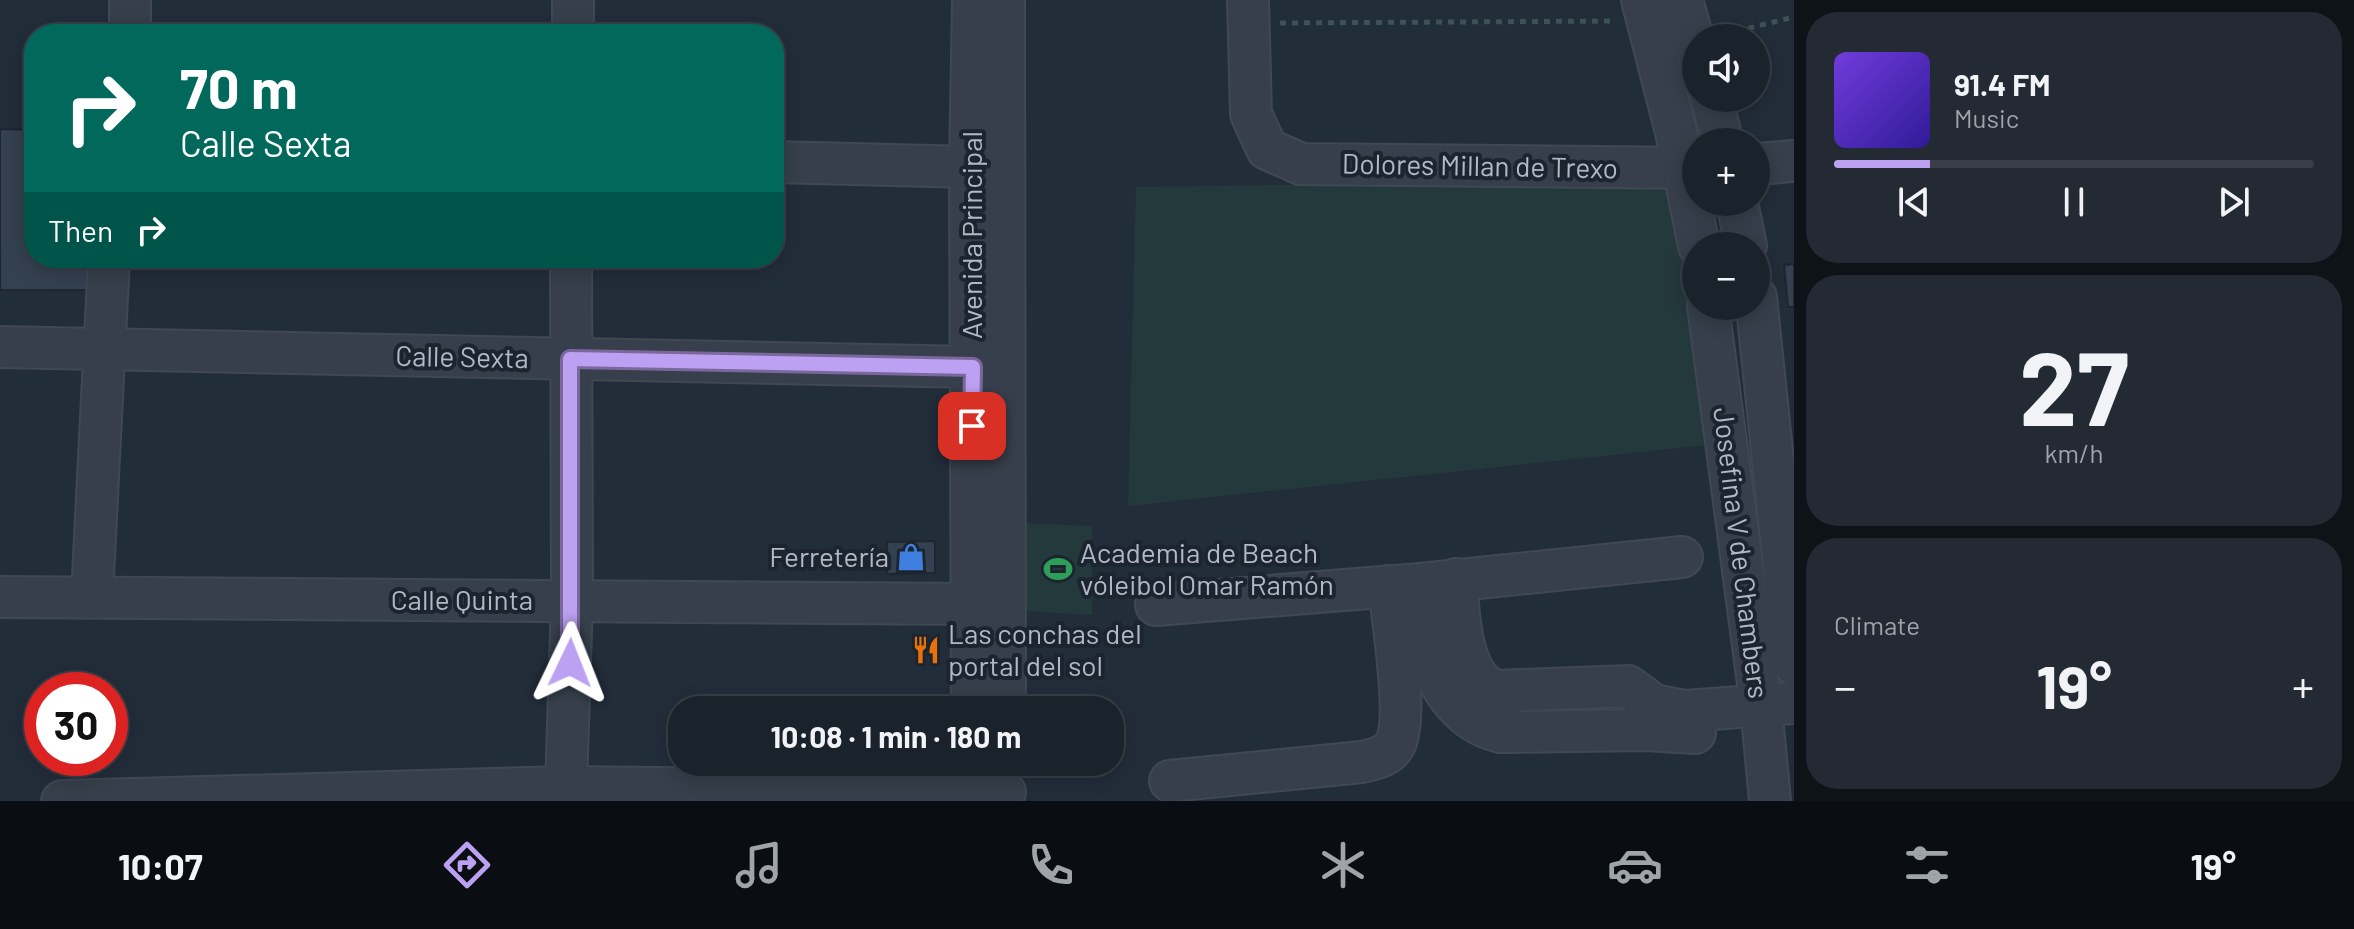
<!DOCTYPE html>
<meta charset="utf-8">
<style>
:root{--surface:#1a222c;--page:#232a34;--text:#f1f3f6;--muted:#9fa4a9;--line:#383f48;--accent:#bca0f2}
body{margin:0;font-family:Barlow,sans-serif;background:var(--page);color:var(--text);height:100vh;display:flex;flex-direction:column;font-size:30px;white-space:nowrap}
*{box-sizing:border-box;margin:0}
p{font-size:26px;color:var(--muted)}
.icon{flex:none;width:44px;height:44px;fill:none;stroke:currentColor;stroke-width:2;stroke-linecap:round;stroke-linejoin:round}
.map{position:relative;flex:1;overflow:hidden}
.panel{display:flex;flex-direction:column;gap:12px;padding:12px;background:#0e1318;width:560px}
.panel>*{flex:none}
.hud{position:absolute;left:24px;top:24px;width:760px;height:244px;border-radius:32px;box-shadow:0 4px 20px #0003,0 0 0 2px var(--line);background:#00695c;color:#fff;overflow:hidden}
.controls{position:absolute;left:1682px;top:24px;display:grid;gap:16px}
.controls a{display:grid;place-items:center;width:88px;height:88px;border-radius:50%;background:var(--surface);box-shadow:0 4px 20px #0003,0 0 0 2px var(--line);font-size:40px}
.speed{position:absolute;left:24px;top:672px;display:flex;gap:16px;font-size:40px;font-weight:700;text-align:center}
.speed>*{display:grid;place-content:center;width:104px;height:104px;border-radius:50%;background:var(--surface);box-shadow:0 4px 20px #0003,0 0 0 2px var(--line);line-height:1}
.speed .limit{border:12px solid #d22;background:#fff;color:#111}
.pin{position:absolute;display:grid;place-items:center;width:68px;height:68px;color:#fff;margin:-34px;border-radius:16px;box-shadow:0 4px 12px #0006}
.me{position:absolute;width:88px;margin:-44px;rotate:2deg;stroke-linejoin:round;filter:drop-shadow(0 0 6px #0008)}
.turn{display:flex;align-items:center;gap:28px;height:168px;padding:0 24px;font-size:36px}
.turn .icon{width:104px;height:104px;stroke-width:2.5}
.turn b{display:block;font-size:56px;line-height:68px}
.then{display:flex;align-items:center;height:76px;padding:0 24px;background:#0003;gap:16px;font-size:30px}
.big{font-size:60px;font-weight:700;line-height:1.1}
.panel .widget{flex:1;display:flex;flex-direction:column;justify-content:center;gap:12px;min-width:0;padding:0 28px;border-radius:32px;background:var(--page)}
.panel .dial{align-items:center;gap:0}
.dial b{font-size:104px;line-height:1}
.song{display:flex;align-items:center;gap:24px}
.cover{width:96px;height:96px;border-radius:12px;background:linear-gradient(135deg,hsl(260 70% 55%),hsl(250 70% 35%))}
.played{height:8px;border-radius:4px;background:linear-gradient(90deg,var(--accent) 20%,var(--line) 20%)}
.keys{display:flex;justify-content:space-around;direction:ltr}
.heat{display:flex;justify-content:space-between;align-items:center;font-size:44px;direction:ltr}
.trip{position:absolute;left:668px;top:696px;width:456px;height:80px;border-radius:32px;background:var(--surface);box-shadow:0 4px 20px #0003,0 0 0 2px var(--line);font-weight:700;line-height:80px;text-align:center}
.menu{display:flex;height:128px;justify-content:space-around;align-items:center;background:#0a0e12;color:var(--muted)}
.menu .icon{width:56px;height:56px}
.menu .selected{color:var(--accent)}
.menu b{font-size:36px;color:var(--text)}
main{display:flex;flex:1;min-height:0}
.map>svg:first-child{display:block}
.green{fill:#24393b}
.building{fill:#344150;stroke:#1d2631;stroke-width:2}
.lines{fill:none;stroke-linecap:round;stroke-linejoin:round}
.minor-casing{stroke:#3f4853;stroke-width:44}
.path{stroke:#3d5254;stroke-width:5;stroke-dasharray:6 6;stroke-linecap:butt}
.minor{stroke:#363f4b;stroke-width:40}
.route-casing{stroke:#7a689d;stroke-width:20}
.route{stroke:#bca0f2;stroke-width:14}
.labels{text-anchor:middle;stroke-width:8;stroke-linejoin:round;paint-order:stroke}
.street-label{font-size:28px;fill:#b1b9c6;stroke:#1b242f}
.poi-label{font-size:28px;fill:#b1b9c6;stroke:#1b242f;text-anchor:start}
</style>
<main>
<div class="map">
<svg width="1794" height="801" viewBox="0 0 1794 801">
<rect width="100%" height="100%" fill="#222d3a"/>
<g class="green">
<path d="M 1696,179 L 1696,306 L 1727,443 L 1128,506 L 1136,187 Z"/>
<path d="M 1024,523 L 1092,526 L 1092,615 L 1025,611 Z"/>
</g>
<g class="building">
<path d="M 0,129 L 34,130 L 34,258 L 91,258 L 90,290 L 0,290 Z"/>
<path d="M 1794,264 L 1794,307 L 1788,307 L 1784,265 Z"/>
<path d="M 935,541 L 935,573 L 887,574 L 887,542 Z"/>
</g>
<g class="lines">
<defs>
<g id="minor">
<path d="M 130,0 L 130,34"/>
<path d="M 1004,0 L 1005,710"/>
<path d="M 1248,0 L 1251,114 L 1267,149 L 1301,164 L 1696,168"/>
<path d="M 1642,0 L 1676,132 L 1699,246"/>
<path d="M 1682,0 L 1696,50"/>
<path d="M 573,34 L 573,0"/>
<path d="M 1711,98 L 1723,142"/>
<path d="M 774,162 L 970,167"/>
<path d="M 1756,164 L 1794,161"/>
<path d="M 1737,202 L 1746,246"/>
<path d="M 1756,297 L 1794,664"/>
<path d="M 1708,306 L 1761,706 L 1770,801"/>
<path d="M 0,347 L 973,367"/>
<path d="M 1456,579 C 1459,611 1459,678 1496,691 L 1628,686 L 1654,705 L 1685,711 L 1794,703"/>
<path d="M 1420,584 C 1423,606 1422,632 1428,653 C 1438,689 1463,724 1501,732"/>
<path d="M 0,597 L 971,604"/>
<path d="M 92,597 L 109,258"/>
<path d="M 1156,605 L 1420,584 L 1682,557"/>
<path d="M 1496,691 L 1501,732 L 1646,730 L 1695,733"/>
<path d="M 972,710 L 970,167 L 973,0"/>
<path d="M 1170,781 L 1362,762 C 1374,759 1387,757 1394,746 C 1410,720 1392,619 1389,586"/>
<path d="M 566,787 L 572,601 L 571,258"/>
<path d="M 62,801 L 566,787 L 1005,792"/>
</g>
</defs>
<use href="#minor" class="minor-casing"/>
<g class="path">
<path d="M 1280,23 L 1614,21"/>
<path d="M 1725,34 L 1794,17"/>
</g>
<use href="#minor" class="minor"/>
</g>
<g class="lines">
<defs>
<path id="route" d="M 570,663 L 570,359 L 973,367 L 972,426"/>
</defs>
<use href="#route" class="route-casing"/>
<use href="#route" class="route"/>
</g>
<defs>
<symbol id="shop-bare" viewBox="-9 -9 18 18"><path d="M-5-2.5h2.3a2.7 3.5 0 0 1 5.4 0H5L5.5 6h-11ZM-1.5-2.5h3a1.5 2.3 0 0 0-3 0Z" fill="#3f7fe0" stroke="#1b242f" stroke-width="2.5" paint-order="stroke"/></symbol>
<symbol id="stadium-bare" viewBox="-9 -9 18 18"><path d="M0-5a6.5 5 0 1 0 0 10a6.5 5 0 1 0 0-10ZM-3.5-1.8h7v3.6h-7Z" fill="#2e9e5b" stroke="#1b242f" stroke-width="2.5" paint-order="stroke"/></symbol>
<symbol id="restaurant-bare" viewBox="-9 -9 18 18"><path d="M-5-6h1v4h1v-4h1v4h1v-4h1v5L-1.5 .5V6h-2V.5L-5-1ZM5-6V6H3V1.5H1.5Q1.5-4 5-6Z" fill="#e8710a" stroke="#1b242f" stroke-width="2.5" paint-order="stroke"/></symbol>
</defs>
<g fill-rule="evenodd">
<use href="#shop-bare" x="891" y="537" width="40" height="40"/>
<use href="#stadium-bare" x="1038" y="549" width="40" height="40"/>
<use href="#restaurant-bare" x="906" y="630" width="40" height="40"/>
</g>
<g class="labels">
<g class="street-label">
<text transform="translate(1480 166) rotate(1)" y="10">Dolores Millan de Trexo</text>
<text transform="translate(972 235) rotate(-90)" y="10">Avenida Principal</text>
<text transform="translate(462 357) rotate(1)" y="10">Calle Sexta</text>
<text transform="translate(1741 553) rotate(83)" y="10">Josefina V de Chambers</text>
<text x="462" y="610">Calle Quinta</text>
</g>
<g class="poi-label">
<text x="1080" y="563">Academia de Beach<tspan x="1080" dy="32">vóleibol Omar Ramón</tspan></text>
<text x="889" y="567" text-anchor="end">Ferretería</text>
<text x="948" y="644">Las conchas del<tspan x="948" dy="32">portal del sol</tspan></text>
</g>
</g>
</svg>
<div class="controls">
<a><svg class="icon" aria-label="sound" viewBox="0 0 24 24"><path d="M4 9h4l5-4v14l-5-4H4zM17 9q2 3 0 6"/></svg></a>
<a>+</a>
<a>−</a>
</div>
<div class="speed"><div class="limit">30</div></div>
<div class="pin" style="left:972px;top:426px;background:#d93025"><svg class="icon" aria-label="arrive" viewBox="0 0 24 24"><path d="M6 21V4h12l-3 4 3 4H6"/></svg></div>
<svg class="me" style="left:570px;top:663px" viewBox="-20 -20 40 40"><path d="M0-17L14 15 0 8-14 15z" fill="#bca0f2" stroke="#fff" stroke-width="4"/></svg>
<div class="trip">10:08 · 1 min · 180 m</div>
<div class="hud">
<div class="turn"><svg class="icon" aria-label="right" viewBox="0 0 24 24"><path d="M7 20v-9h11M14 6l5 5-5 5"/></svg><div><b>70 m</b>Calle Sexta</div></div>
<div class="then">Then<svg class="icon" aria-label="right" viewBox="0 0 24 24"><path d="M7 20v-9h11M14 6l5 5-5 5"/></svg></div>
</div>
</div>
<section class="panel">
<div class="widget">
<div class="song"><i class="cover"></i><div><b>91.4 FM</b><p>Music</p></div></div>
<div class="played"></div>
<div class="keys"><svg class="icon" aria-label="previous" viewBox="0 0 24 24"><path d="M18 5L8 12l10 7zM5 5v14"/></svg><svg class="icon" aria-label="pause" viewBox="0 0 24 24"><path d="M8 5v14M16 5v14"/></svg><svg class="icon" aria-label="next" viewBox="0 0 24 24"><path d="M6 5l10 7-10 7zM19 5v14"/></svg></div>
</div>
<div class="widget dial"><b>27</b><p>km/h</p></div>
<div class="widget"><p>Climate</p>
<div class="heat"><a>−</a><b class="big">19°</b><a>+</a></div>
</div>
</section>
</main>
<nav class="menu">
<b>10:07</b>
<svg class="icon selected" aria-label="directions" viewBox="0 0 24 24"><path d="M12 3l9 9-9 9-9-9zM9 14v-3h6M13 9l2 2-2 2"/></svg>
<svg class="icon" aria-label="music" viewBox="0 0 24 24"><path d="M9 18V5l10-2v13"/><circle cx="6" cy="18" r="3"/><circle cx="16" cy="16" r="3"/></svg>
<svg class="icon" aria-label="phone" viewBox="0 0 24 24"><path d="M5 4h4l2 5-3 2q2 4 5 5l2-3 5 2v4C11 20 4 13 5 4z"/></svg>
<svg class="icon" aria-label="climate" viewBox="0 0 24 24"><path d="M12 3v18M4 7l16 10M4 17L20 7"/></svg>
<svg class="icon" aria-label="car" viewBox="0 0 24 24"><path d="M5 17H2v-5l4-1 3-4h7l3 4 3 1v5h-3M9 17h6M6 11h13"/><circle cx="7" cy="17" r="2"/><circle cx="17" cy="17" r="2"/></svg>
<svg class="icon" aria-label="filters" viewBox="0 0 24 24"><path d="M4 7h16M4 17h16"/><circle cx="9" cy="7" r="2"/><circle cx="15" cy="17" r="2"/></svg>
<b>19°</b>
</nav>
